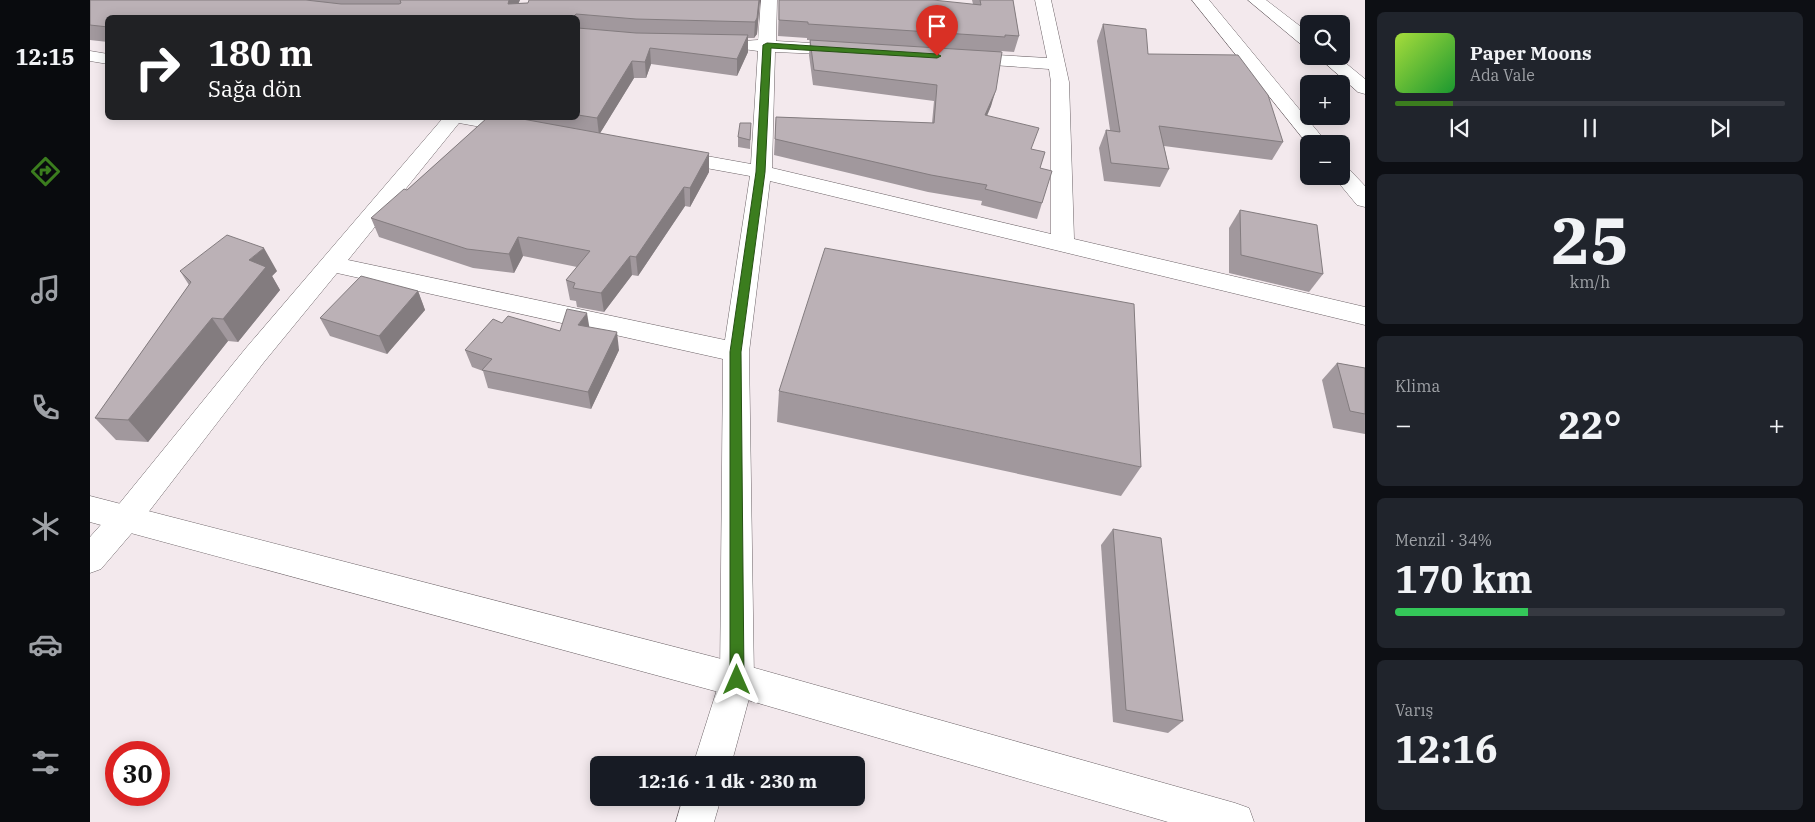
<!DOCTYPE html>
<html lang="tr">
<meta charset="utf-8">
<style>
:root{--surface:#171b24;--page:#20242c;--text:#f1f3f6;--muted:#9ea1a6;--line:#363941;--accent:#3b7d1e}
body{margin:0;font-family:"IBM Plex Serif",serif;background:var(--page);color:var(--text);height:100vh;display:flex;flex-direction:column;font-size:19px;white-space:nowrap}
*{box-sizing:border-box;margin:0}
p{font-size:16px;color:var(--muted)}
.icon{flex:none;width:28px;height:28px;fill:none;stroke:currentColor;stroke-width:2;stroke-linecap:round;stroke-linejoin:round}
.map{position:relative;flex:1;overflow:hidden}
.details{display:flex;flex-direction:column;gap:12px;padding:12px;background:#0d0f14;width:450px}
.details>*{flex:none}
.top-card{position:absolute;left:15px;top:15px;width:475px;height:105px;border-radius:8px;box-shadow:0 2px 12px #0003;background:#202124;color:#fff;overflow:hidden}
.fabs{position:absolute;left:1210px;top:15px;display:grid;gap:10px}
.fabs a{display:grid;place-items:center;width:50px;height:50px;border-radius:8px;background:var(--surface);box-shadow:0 2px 12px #0003;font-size:25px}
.speed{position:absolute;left:15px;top:741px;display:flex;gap:10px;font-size:25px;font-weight:700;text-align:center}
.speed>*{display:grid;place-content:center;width:65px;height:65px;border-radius:50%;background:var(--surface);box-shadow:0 2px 12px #0003;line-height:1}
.speed .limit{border:8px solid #d22;background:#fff;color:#111}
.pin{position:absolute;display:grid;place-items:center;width:42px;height:42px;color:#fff;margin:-51px -21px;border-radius:50% 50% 50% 0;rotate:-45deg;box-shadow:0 0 5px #0007}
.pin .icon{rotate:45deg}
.me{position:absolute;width:55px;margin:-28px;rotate:0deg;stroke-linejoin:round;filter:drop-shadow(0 0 4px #0008)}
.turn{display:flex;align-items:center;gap:18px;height:105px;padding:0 20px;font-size:22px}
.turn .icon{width:65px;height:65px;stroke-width:2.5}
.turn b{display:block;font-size:35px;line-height:42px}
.big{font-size:38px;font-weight:800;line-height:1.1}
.details .widget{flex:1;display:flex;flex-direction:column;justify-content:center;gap:8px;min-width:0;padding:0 18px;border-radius:8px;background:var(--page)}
.details .dial{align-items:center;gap:0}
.dial b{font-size:65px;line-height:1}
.song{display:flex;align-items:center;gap:15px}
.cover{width:60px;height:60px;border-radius:8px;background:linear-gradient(135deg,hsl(80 70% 55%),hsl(130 70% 35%))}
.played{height:5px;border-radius:2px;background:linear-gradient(90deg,var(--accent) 15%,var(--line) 15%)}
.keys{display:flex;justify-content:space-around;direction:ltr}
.heat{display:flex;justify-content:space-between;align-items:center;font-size:28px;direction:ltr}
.charge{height:8px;border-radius:4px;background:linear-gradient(90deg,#34c759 34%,var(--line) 0)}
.trip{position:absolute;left:500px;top:756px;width:275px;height:50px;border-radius:8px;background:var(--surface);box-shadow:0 2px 12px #0003;font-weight:800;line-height:50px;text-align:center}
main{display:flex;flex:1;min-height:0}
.menu{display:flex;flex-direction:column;width:90px;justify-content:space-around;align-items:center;background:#090b0e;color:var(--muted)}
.menu .icon{width:35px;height:35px}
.menu .on{color:var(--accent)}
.menu b{font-size:22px;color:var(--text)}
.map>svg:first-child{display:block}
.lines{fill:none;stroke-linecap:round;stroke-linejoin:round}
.minor-casing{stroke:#6d6468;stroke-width:1}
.tertiary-casing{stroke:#6d6468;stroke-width:1}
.minor{fill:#fff;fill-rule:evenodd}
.tertiary{fill:#fff;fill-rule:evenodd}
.wall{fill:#a1989d}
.shaded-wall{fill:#837c7f}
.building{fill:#bbb1b6;stroke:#837c7f}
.route{fill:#3b7d1e;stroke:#265114}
</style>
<main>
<nav class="menu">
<b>12:15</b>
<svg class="icon on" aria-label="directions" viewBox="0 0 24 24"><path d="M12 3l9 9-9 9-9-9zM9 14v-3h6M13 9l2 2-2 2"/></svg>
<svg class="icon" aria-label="music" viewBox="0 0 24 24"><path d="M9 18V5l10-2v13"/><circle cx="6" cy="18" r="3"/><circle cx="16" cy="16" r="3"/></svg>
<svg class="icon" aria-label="phone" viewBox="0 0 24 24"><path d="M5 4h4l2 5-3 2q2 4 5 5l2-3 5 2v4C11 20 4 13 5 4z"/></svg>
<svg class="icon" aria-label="climate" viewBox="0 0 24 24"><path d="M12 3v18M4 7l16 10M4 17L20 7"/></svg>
<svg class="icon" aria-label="car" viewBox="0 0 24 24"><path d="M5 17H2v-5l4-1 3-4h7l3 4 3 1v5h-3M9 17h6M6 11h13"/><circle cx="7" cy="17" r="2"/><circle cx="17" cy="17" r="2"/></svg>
<svg class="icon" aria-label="filters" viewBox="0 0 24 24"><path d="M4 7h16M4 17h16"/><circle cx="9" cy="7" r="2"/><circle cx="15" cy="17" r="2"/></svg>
</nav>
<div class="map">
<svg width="1275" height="822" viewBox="0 0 1275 822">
<rect width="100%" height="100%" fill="#f3e9ed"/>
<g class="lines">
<defs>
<g id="minor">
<path d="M 671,0 L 687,0 L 686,41 L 756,45 L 762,46 L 765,50 L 762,54 L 756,55 L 685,52 L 682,168 L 961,234 L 961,82 L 959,69 L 874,63 L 868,62 L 865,58 L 868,54 L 874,53 L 957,58 L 945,0 L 961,0 L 979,82 L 984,239 L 1275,307 L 1275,325 L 680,181 L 659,352 L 664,680 L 641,765 L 603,765 L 630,680 L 633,359 L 247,273 L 174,362 L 47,527 L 11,569 L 0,573 L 0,537 L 25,509 L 156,348 L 353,118 L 404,118 L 437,124 L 440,128 L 437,132 L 430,134 L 369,123 L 258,260 L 635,340 L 660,176 L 583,162 L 576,160 L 573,156 L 576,152 L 583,150 L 661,164 L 668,51 L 653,49 L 650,45 L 653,41 L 668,40 Z"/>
<path d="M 1102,0 L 1119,0 L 1238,144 L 1219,144 L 1219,146 Z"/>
<path d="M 1158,0 L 1176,0 L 1219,33 L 1219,47 L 1213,46 Z"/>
<path d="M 0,51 L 18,54 L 18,64 L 0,61 Z"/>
<path d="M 1227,56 L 1247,56 L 1275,79 L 1275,94 L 1268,92 Z"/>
<path d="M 1251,166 L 1258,168 L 1275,186 L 1275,207 L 1267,205 L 1243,176 L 1251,176 Z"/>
<path d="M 593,798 L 631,798 L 624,822 L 586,822 Z"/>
</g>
<path id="tertiary" d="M 0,496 L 647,663 L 1145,803 L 1159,808 L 1164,822 L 1078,822 L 647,697 L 0,522 Z"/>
</defs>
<use href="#minor" class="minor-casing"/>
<use href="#tertiary" class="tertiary-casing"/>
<use href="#minor" class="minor"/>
<use href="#tertiary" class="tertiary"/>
</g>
<g class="wall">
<path d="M 0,0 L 430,0 L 428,3 L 670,0 L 667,34 L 664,38 L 658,38 L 658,52 L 647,76 L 561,64 L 556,78 L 544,78 L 510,133 L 619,172 L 600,207 L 595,206 L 548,276 L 542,275 L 514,312 L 487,307 L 486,301 L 480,300 L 476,280 L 487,267 L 433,256 L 424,273 L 383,268 L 289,237 L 281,218 L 317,190 L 397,118 L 488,118 L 488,18 L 18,18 L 18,42 L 0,40 Z"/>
<path d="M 689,0 L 883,4 L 882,0 L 923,0 L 929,36 L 924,52 L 911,51 L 901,106 L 897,116 L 941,149 L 950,168 L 952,203 L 947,219 L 891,205 L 892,201 L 838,192 L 684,155 L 686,117 L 842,123 L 844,101 L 723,85 L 719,55 L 720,40 L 717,40 L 717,38 L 688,36 Z"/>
<path d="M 1013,24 L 1058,54 L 1193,142 L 1182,160 L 1074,146 L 1079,169 L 1070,187 L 1014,181 L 1009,148 L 1016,130 L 1020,130 L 1007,41 Z"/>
<path d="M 661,123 L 660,149 L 648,147 L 648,137 Z"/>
<path d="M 1150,210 L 1233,274 L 1219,292 L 1139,273 L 1139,228 Z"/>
<path d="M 90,271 L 187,271 L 182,276 L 190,290 L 148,342 L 138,341 L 58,442 L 26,440 L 5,418 L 99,285 Z"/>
<path d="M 328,291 L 335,310 L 297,354 L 240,336 L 230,318 Z"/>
<path d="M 412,323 L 470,331 L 499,327 L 529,350 L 501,409 L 398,388 L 393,371 L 382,367 L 375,350 Z"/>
<path d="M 1247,363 L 1275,368 L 1275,434 L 1243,428 L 1232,380 Z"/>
<path d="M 689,391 L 1051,467 L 1031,496 L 687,422 Z"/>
<path d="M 1023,529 L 1093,721 L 1078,733 L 1023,722 L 1011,545 Z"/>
</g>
<g class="shaded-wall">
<path d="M 419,0 L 430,0 L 422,18 L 418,4 Z"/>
<path d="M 669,0 L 670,0 L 667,34 L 664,38 L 665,22 Z"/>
<path d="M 658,35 L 658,52 L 647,76 L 647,59 Z"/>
<path d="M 560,48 L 561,64 L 556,78 L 555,62 Z"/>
<path d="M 542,61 L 544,78 L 509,135 L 507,118 Z"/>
<path d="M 906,90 L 901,106 L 890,131 L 895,115 Z"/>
<path d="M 619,153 L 619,172 L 600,207 L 600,188 Z"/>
<path d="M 594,187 L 595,206 L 548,276 L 546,257 Z"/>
<path d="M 428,237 L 433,256 L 424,273 L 419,254 Z"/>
<path d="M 174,248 L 187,271 L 182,276 L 190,290 L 148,342 L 133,319 L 159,260 Z"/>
<path d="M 540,256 L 542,275 L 514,312 L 511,293 Z"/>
<path d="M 328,291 L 335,310 L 297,354 L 289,336 Z"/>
<path d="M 497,313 L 500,331 L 488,325 Z"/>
<path d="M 122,318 L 138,341 L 58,442 L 38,420 Z"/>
<path d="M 527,332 L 529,350 L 501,409 L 498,392 Z"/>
</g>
<g class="building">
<path d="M 0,0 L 216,0 L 251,4 L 309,4 L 311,3 L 310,0 L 419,0 L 418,4 L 438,3 L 439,0 L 669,0 L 667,18 L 665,22 L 546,19 L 486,14 L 484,16 L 484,18 L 18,18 L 18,27 L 0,25 Z"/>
<path d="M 689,0 L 843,0 L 891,5 L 890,0 L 923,0 L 929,36 L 915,35 L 915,37 L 718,24 L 718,22 L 689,20 Z"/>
<path d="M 1013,24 L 1056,29 L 1058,54 L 1148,55 L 1178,95 L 1193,142 L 1069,126 L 1079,169 L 1021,163 L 1016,130 L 1030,132 Z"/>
<path d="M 488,28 L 546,33 L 658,35 L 647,59 L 560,48 L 555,62 L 542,61 L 507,118 L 488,115 Z"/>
<path d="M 720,40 L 912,52 L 906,90 L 895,115 L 949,128 L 941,149 L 955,152 L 950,168 L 962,171 L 952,203 L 895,189 L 897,185 L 841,175 L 685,139 L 686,117 L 844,123 L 847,85 L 724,70 Z"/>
<path d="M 397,118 L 427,118 L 619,153 L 600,188 L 594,187 L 546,257 L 540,256 L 511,293 L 483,288 L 485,283 L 476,280 L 500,251 L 428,237 L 419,254 L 377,249 L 281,218 L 314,189 L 317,190 Z"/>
<path d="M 650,123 L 661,123 L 660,140 L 648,137 Z"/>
<path d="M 1150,210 L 1227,225 L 1233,274 L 1151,255 Z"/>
<path d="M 137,235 L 174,248 L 159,260 L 176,267 L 133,319 L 122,318 L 38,420 L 5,418 L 101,282 L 90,271 Z"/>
<path d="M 735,248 L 1044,304 L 1051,467 L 689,391 Z"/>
<path d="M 271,276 L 328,291 L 289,336 L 230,318 Z"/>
<path d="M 477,309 L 497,313 L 488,325 L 527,332 L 498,392 L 392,370 L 402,359 L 375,350 L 403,319 L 412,323 L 418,316 L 470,331 Z"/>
<path d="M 1247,363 L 1275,368 L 1275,414 L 1260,411 Z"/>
<path d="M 1023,529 L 1071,538 L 1093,721 L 1036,710 Z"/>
</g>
<path class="route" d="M 677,43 L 847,54 L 851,56 L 847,58 L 681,48 L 675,172 L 651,352 L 654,680 L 652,685 L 647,687 L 642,685 L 640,680 L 640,352 L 666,172 L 673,45 Z"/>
</svg>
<div class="fabs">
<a><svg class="icon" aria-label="search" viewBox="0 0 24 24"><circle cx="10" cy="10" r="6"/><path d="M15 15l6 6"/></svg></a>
<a>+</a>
<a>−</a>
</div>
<div class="speed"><div class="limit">30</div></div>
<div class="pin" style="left:847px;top:56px;background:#d93025"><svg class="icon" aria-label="arrive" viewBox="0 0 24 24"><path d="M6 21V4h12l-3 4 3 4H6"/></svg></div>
<svg class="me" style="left:647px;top:680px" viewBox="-20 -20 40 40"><path d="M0-17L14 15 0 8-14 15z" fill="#3b7d1e" stroke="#fff" stroke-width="4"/></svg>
<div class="trip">12:16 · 1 dk · 230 m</div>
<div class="top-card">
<div class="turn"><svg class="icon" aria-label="right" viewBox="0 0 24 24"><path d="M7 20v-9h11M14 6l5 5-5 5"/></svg><div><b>180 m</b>Sağa dön</div></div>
</div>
</div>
<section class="details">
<div class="widget">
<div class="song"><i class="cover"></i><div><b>Paper Moons</b><p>Ada Vale</p></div></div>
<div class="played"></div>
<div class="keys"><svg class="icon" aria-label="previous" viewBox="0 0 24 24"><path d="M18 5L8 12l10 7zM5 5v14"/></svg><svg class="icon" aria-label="pause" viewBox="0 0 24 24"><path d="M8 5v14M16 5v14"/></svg><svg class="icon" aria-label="next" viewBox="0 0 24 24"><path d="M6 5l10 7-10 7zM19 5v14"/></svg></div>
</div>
<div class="widget dial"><b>25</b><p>km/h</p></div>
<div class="widget"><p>Klima</p>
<div class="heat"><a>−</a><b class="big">22°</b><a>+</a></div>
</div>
<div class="widget"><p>Menzil · 34%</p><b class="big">170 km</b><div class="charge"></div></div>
<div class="widget"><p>Varış</p><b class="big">12:16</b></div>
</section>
</main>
